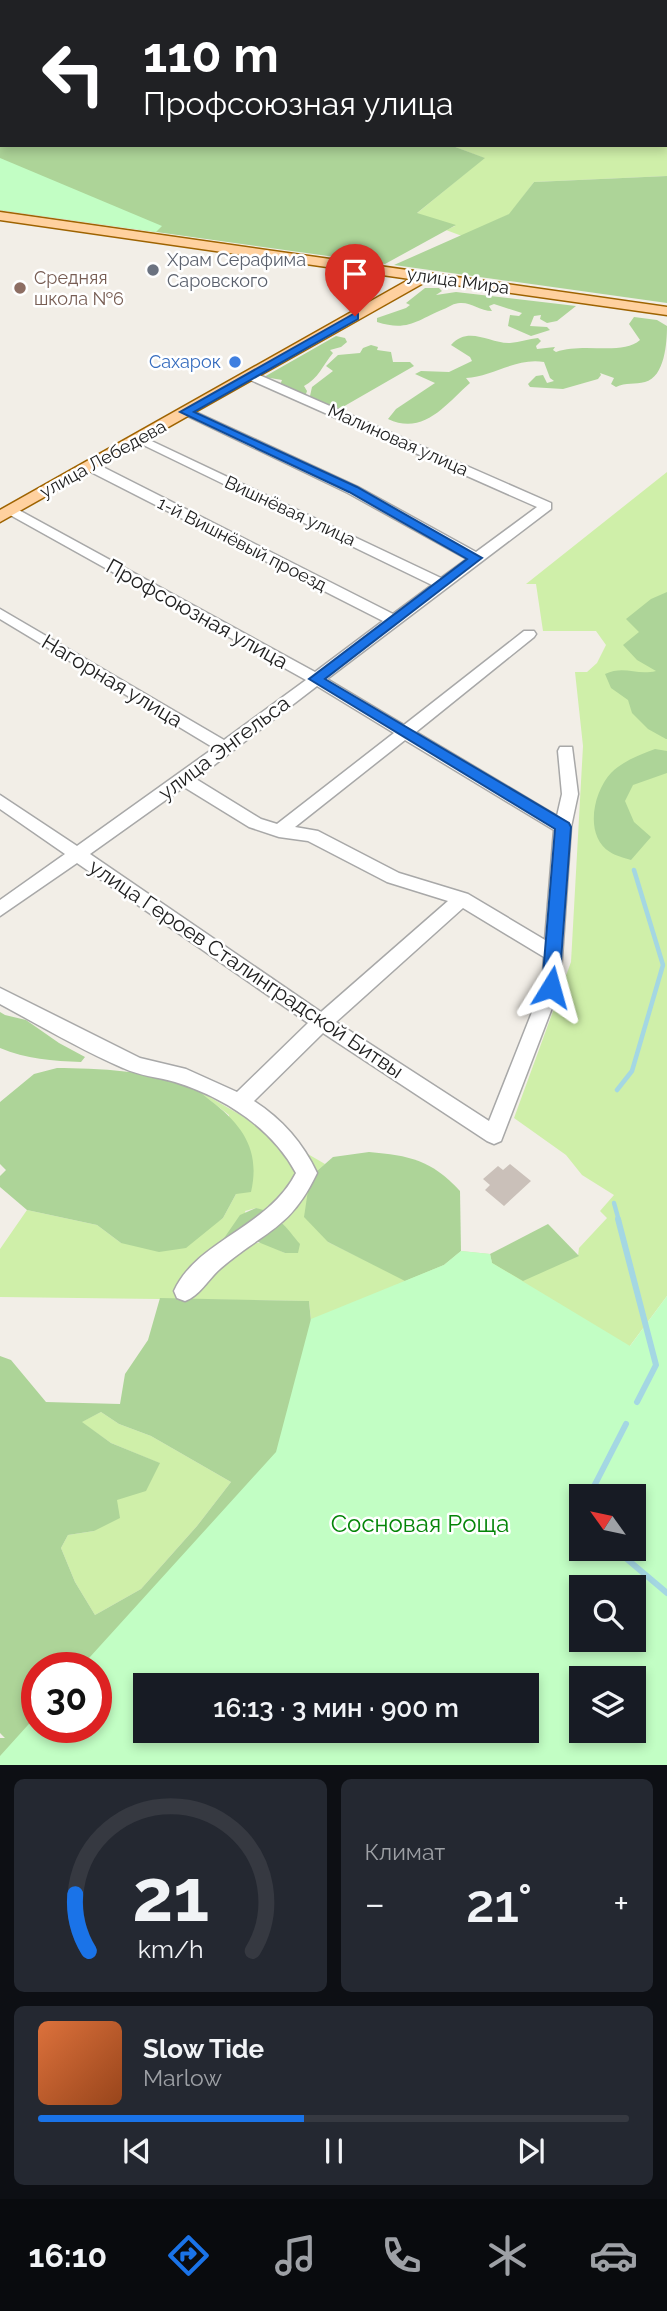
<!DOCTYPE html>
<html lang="ru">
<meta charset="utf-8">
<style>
:root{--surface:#171b24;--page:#242831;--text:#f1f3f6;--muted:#9ea1a6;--line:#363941;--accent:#1a73e8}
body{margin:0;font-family:Raleway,sans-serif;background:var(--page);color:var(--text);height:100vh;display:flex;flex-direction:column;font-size:26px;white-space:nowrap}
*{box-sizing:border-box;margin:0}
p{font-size:23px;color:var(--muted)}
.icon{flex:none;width:38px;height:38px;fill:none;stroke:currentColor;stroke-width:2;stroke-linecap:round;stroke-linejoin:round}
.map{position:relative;height:1765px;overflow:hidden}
.sheet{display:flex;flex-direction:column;gap:14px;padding:14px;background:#0d0f14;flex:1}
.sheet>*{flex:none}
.top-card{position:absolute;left:0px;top:0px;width:668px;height:147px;box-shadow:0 4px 10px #0003;background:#202124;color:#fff;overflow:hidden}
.needle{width:46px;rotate:303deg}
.fabs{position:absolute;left:569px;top:1484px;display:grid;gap:14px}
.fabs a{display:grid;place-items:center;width:77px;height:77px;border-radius:0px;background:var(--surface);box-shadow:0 4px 10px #0003;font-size:35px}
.speed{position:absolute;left:21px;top:1652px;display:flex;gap:14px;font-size:35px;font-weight:700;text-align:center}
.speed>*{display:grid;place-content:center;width:91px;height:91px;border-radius:50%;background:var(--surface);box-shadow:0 4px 10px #0003;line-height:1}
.speed .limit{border:10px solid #d22;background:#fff;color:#111}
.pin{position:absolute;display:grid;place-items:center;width:60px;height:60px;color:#fff;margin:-72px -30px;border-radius:50% 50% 50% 0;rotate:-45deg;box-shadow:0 0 7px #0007}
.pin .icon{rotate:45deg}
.me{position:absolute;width:77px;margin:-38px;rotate:8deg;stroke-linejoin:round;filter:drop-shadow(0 0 5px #0008)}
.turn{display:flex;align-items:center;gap:24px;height:147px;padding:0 28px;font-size:32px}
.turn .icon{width:91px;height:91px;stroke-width:2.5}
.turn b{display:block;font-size:49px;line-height:60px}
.big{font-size:52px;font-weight:600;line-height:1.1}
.sheet .widget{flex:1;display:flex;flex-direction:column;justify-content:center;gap:10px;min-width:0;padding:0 24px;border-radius:10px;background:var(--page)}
.sheet .dial{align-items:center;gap:0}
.dial svg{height:182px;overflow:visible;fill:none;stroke:var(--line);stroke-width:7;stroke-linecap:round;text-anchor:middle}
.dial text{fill:var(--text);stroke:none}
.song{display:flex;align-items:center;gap:21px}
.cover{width:84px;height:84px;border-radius:10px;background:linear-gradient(135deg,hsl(20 70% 55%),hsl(20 70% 35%))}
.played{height:7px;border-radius:4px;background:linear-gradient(90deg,var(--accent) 45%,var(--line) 45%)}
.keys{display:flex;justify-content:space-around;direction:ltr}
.heat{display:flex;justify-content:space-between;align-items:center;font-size:38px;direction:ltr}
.sheet .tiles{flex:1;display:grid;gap:14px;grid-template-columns:1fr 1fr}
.widget:last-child{grid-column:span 2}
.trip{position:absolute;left:133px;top:1673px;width:406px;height:70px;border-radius:0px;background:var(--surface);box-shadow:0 4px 10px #0003;font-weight:600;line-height:70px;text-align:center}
.tab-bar{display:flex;height:112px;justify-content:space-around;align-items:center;background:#090b0e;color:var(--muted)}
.tab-bar .icon{width:49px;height:49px}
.tab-bar .on{color:var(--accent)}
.tab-bar b{font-size:32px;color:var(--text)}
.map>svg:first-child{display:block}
.grass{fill:#cfefa9;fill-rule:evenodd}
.forest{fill:#add498;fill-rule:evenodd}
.park{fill:#c2fec4;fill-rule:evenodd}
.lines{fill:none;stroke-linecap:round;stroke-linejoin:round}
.stream-far1{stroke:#a4d7e3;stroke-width:4.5}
.stream{stroke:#a4d7e3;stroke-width:6}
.building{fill:#cac0b9}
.minor-casing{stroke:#a8a8a8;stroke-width:3}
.major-casing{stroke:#9e6300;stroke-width:3}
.minor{fill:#fff;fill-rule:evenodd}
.major{fill:#ffd19f;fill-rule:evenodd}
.route{fill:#1a73e8;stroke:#114b97;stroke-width:2}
.worship-dot{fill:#6b7280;stroke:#fff;stroke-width:2.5}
.education-dot{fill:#8d6e63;stroke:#fff;stroke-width:2.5}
.shop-dot{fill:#3f7fe0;stroke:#fff;stroke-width:2.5}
.labels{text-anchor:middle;stroke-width:5;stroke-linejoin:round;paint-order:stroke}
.far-worship-label{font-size:18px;fill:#5b616d;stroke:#fff;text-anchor:start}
.far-education-label{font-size:18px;fill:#785e54;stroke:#fff;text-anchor:start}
.far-street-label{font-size:18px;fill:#212121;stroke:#fff}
.far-shop-label{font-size:18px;fill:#366cbe;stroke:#fff;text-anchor:end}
.street-label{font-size:21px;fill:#212121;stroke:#fff}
.near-park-label{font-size:24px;fill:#048508;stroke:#fff}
</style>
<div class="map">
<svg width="667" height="1765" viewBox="0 0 667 1765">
<rect width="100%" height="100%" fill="#f2eee7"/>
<g class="grass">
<path d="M 667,74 L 667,176 L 534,182 L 510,214 L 462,236 L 446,230 L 455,226 L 416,214 L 484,158 L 450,145 L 667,145 Z"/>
<path d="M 667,472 L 667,1296 L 574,1421 L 317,1381 L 309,1301 L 0,1297 L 0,1249 L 27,1210 L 97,1225 L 121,1243 L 207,1229 L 223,1218 L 236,1194 L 229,1115 L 194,1088 L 325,1164 L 310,1177 L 328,1242 L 405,1280 L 444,1265 L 461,1251 L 490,1254 L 492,1263 L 578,1256 L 579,1248 L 607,1218 L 600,1211 L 614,1195 L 582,1175 L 566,1155 L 514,1118 L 571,962 L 583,746 L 575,672 L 587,672 L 597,663 L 606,645 L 596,631 L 543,631 L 536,584 L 526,584 ZM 256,1208 L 282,1223 L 288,1230 L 285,1253 L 265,1243 L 252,1243 L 245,1211 Z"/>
<path d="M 101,1412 L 119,1424 L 151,1436 L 231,1482 L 197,1526 L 141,1589 L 95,1615 L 75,1582 L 61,1548 L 68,1535 L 94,1531 L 117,1499 L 159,1463 L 111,1443 L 81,1422 Z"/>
</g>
<g class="forest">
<path d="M 0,0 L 667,0 L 667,39 L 667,2 L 2,2 L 2,145 L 450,145 L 485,158 L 417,213 L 456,225 L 385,264 L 0,210 Z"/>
<path d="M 667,176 L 667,303 L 394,265 L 509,214 L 534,182 Z"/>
<path d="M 425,288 L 439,288 L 442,291 L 436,295 L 456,292 L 576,306 L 557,321 L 547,323 L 540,319 L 541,315 L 534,316 L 530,326 L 547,327 L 550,330 L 531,336 L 508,326 L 510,315 L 519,316 L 522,313 L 494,304 L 489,306 L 492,311 C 480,311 471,302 460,303 C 454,303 449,307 444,309 C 417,320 408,332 377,322 L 377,318 L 406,308 L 410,305 L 406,303 Z"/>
<path d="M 634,317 L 657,320 L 667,326 C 667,342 665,377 645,382 C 635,385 626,382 616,387 L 611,384 L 614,378 L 600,373 L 601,375 L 598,379 L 563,389 L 530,387 L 528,384 L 536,376 L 543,375 L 547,383 L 554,381 L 550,378 L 544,362 C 517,357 492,377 466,378 L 470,383 C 446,404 424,436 388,419 L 396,409 L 435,383 L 415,374 L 421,371 L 449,372 L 472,361 L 470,357 L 451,345 C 469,325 490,344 510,343 C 520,342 529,339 538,338 L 541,341 L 536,346 L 537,349 L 555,347 L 553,350 L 556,352 C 584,342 622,356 640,340 L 629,324 Z"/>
<path d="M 336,336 L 345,338 L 347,342 L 341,347 L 330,350 L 333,353 C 323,365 318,379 304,386 L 307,391 L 305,397 L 280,385 L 282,380 L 264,377 Z"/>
<path d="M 371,345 L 378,347 L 377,350 L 391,352 L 393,362 L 410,362 L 414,366 L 341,408 L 332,408 L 310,396 L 312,387 L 333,371 L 326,366 L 338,355 L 360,353 L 363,348 Z"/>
<path d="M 667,592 L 667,739 L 666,739 L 648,729 L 632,713 L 628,700 L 611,688 L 605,674 C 625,665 636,676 656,671 L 637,660 L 623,645 L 639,632 L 626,619 L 651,599 Z"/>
<path d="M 655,749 L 667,751 L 667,773 L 633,785 L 625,801 L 634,822 L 651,837 L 631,860 C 625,858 616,856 610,852 C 584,836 593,792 611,773 C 623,761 639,755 655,749 Z"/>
<path d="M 0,1012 L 5,1015 L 26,1020 L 59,1043 L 85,1057 L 81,1062 C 53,1061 26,1059 0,1048 Z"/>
<path d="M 57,1068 C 93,1068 162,1071 194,1088 C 201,1092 208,1099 215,1104 C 245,1128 260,1153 251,1192 L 236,1194 L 223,1218 L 186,1248 L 159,1252 L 121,1243 L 97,1225 L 27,1210 L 0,1187 L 0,1176 L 6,1170 L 0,1164 L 0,1102 L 34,1074 Z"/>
<path d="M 369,1152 C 410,1156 430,1159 460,1191 L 461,1251 L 444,1265 L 405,1281 L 328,1242 L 304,1217 L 310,1177 L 333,1157 Z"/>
<path d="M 256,1208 C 277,1212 287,1229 300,1244 L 298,1253 L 285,1253 L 258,1242 L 220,1244 L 240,1215 Z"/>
<path d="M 548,1224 L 579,1256 L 523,1281 L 492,1263 L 490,1254 Z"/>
<path d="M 160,1298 L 309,1301 L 317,1381 L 310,1424 L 145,1685 L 145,1731 L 0,1765 L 0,1738 L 5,1738 L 0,1733 L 0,1356 L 11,1360 L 46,1402 L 120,1404 L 125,1374 L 148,1340 ZM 101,1412 L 119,1424 L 151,1436 L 231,1482 L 197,1526 L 141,1589 L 95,1615 L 75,1582 L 61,1548 L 68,1535 L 94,1531 L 120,1518 L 117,1500 L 146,1491 L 160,1463 L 111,1443 L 82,1422 ZM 37,1668 L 96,1668 L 96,1727 L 37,1727 Z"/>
</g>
<g class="park">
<path d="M 0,158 L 162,226 L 156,232 L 0,210 Z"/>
<path d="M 461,1251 L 490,1254 L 492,1263 L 630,1346 L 667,1296 L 667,1765 L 0,1765 L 0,1756 L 37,1715 L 37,1727 L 96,1727 L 96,1668 L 80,1668 L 276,1452 L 311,1319 L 444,1265 ZM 581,1496 L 634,1496 L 634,1549 L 581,1549 ZM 581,1587 L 634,1587 L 634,1640 L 581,1640 ZM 581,1678 L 634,1678 L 634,1731 L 581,1731 ZM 145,1685 L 527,1685 L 527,1731 L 145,1731 Z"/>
</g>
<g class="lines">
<g class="stream-far1">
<path d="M 617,1090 L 632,1071 L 663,965 L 634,870"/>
<path d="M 614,1203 L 619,1221"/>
</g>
<g class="stream">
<path d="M 618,1219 L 656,1365 L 637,1402"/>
<path d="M 589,1496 L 626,1424"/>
<path d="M 581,1512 L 578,1517 L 581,1520"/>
<path d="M 615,1549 L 667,1593"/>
</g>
</g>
<path class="building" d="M 510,1164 L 531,1181 L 504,1206 L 485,1190 L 490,1185 L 483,1179 L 498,1166 L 503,1170 Z"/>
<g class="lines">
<defs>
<path id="minor" d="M 250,371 L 551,503 L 551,509 L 327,679 L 404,725 L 524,631 L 534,631 L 536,634 L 534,637 L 416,732 L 557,816 L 562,794 L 558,751 L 560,747 L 572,747 L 578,794 L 571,827 L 560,987 L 501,1141 L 494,1144 L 487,1141 L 323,1033 L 254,1101 C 282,1119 303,1143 317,1173 C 290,1230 264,1231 221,1268 C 209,1278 200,1296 185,1301 L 177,1298 L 174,1291 C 197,1240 268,1228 296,1173 C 272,1128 224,1097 175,1082 C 158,1077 140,1076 123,1068 C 81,1050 41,1026 0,1004 L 0,988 L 140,1058 L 186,1069 L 237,1092 L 308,1023 L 77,863 L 0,916 L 0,900 L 65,854 L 0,809 L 0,795 L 77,846 L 214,748 L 0,619 L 0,609 L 224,740 L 306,680 L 3,511 L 5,508 L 15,508 L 315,672 L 383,621 L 85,469 L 85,463 L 95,463 L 393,614 L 432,585 L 131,439 L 137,435 L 141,436 L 441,578 L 467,559 L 348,493 L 179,412 L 185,408 L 189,409 L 358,487 L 476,552 L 537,507 L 246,378 L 244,375 ZM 317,686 L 394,733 L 277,824 L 261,819 L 196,779 ZM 405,740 L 554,830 L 545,940 L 468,894 L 399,873 L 318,831 L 295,827 ZM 184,787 L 249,827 L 279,837 L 308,841 L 387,882 L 448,901 L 321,1012 L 90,854 ZM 463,908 L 544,957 L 542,987 L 489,1121 L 336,1022 Z"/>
<path id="major" d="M 0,212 L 667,307 L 667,315 L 427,281 L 0,522 L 0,510 L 410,279 L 0,220 Z"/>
</defs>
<use href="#minor" class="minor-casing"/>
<use href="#major" class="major-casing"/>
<use href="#minor" class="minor"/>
<use href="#major" class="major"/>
</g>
<path class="route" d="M 355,313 L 358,314 L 358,319 L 194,412 L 357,487 L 482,558 L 325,679 L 569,823 L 571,827 L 559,987 L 557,991 L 545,991 L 542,987 L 555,829 L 309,679 L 467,559 L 349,492 L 180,412 Z"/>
<circle class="worship-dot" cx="153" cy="270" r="7"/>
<circle class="education-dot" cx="20" cy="288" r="7"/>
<circle class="shop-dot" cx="235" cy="362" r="7"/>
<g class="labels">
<g class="far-worship-label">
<text x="167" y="266">Храм Серафима<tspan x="167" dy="21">Саровского</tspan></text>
</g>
<g class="far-education-label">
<text x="34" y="284">Средняя<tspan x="34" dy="21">школа №6</tspan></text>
</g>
<g class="far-street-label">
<text transform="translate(458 281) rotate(8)" y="6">улица Мира</text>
<text transform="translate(398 440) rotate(24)" y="6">Малиновая улица</text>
<text transform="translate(103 459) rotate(-29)" y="6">улица Лебедева</text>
<text transform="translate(290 511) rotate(25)" y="6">Вишнёвая улица</text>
<text transform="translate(242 544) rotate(27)" y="6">1-й Вишнёвый проезд</text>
</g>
<g class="far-shop-label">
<text x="221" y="368">Сахарок</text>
</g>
<g class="street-label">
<text transform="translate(197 614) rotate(29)" y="7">Профсоюзная улица</text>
<text transform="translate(112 681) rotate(31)" y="7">Нагорная улица</text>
<text transform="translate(224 748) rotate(-37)" y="7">улица Энгельса</text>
<text transform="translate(246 969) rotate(34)" y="7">улица Героев Сталинградской Битвы</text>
</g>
<g class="near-park-label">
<text x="420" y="1532">Сосновая Роща</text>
</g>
</g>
</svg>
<div class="fabs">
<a><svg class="needle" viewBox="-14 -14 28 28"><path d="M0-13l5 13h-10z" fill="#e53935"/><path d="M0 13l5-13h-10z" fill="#9ea1a6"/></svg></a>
<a><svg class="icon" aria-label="search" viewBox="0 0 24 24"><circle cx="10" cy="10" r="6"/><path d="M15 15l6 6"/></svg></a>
<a><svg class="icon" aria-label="layers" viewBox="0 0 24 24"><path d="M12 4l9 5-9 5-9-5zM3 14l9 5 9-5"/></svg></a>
</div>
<div class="speed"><div class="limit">30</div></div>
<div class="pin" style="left:355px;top:316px;background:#d93025"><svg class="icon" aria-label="arrive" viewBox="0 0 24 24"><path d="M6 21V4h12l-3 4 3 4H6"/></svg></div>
<svg class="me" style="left:551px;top:987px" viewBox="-20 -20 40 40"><path d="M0-17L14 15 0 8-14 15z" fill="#1a73e8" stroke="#fff" stroke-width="4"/></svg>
<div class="trip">16:13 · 3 мин · 900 m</div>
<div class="top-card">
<div class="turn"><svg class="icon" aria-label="left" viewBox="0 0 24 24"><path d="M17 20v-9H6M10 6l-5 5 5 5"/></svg><div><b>110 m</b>Профсоюзная улица</div></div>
</div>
</div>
<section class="sheet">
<div class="tiles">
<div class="widget dial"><svg viewBox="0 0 100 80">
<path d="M14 69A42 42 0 1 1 86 69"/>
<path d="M14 69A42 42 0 0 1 8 44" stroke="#1a73e8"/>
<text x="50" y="56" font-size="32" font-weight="700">21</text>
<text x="50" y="72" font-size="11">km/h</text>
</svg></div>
<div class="widget"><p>Климат</p>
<div class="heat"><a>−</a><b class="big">21°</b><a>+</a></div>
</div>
<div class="widget">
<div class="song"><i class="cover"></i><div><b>Slow Tide</b><p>Marlow</p></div></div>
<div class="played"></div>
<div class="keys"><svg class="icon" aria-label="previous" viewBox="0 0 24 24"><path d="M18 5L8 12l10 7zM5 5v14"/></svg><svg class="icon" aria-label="pause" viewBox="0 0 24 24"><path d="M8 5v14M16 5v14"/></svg><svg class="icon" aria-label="next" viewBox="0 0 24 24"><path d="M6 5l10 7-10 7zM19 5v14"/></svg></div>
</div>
</div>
</section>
<nav class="tab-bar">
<b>16:10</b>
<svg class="icon on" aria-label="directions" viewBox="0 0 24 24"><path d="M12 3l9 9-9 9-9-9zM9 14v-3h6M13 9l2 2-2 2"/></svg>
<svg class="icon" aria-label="music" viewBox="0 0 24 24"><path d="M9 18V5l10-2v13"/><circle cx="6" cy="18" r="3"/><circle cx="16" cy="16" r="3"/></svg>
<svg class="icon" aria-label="phone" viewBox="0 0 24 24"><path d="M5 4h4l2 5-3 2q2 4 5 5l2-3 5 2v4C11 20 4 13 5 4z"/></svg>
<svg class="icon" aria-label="climate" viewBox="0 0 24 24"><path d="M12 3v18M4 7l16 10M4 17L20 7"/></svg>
<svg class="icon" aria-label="car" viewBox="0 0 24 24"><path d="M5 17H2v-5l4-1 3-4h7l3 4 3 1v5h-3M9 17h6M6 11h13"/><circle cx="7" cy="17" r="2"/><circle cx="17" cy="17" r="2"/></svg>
</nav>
